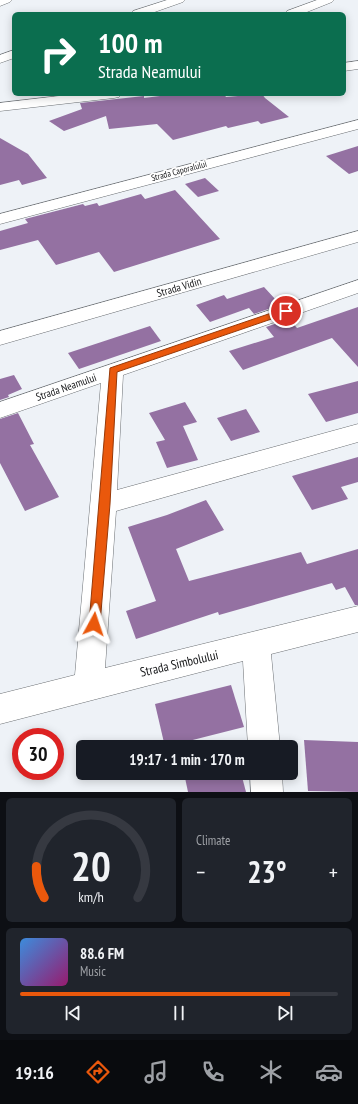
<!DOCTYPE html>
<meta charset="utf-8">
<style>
:root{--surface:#171b24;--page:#20242c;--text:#f1f3f6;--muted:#9ea1a6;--line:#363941;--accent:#ea580c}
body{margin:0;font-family:"PT Sans Narrow",sans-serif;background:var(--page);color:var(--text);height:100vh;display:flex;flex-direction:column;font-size:15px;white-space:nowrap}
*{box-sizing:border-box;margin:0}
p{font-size:13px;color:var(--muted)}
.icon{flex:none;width:22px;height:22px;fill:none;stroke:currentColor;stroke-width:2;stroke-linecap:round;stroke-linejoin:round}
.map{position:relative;height:792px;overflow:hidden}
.drawer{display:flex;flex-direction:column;gap:6px;padding:6px;background:#0d0f14;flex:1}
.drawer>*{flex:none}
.hud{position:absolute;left:12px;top:12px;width:334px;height:84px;border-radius:6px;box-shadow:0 2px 10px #0003;background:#0b6e4f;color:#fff;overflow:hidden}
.speed{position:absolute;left:12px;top:728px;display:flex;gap:8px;font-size:20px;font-weight:700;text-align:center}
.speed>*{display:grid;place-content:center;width:52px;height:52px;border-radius:50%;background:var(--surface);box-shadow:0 2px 10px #0003;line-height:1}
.speed .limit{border:6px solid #d22;background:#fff;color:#111}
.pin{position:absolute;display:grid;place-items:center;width:34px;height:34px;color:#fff;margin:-17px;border:2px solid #fff;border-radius:50%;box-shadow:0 1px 4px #0007}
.me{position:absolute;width:44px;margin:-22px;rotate:5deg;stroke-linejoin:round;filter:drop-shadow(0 0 3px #0008)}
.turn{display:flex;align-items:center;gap:14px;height:84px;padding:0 20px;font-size:18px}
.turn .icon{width:52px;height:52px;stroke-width:2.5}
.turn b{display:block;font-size:28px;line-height:34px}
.big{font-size:30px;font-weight:600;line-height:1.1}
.drawer .tile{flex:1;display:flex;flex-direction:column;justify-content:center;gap:6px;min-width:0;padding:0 14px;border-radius:6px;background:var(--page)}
.drawer .dial{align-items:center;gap:0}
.dial svg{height:104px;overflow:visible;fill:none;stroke:var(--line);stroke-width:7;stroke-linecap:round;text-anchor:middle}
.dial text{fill:var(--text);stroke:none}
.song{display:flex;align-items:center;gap:12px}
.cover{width:48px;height:48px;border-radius:6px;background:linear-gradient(135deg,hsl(210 70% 55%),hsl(320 70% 35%))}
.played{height:4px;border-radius:2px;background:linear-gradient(90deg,var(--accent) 85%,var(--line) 85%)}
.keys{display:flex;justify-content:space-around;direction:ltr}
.heat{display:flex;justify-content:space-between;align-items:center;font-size:22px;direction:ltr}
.drawer .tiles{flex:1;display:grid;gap:6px;grid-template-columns:1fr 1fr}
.tile:last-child{grid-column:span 2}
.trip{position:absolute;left:76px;top:740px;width:222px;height:40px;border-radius:6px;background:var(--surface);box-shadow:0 2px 10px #0003;font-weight:600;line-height:40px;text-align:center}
.tab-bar{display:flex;height:64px;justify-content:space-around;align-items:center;background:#090b0e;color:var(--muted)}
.tab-bar .icon{width:28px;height:28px}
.tab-bar .on{color:var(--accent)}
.tab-bar b{font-size:18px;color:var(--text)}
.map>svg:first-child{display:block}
.building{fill:#9471a2}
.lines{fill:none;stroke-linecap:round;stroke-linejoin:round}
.minor-casing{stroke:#6c7074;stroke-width:1}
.minor{fill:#fff;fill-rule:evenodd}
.route{fill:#ea580c;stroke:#983908}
.labels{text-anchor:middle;stroke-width:3.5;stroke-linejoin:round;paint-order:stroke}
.far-street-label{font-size:9px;fill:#161719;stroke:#fff}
.street-label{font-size:11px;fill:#161719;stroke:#fff}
.near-street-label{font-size:13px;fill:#161719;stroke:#fff}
</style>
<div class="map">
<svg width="358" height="792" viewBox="0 0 358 792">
<rect width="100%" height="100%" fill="#eef2f7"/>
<g class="building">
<path d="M 176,94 L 224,94 L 226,97 L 262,94 L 265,98 L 289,117 L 261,124 L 258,121 L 228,128 L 226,126 L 173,140 L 157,124 L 109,129 L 106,116 L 64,131 L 49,121 L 82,109 L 80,103 L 144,96 L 144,98 Z"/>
<path d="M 0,138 L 28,154 L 47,178 L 22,185 L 19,180 L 0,185 Z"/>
<path d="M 358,146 L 358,171 L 349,174 L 326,156 Z"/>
<path d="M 205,178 L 219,191 L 198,197 L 185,184 Z"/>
<path d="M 175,190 L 220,239 L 114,272 L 99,252 L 56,265 L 38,240 L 0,250 L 0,231 L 28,223 L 25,219 L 83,204 L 85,206 L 97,203 L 99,206 L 141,194 L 145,199 Z"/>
<path d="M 264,287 L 276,300 L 272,301 L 277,306 L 254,314 L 249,308 L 210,322 L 196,305 L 224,295 L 227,299 Z"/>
<path d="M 358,307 L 358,367 L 332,338 L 243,370 L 229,351 L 274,337 L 266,327 L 289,319 L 297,328 Z"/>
<path d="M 150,326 L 161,341 L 79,369 L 68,353 Z"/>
<path d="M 14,375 L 22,389 L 8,395 L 9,397 L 0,400 L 0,379 Z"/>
<path d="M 358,381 L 358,413 L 326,422 L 308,394 Z"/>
<path d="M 185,402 L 197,422 L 183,426 L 198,460 L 167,468 L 156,442 L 165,440 L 149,413 Z"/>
<path d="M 246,409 L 260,432 L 231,441 L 217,418 Z"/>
<path d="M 18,413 L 34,444 L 30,445 L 59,497 L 25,511 L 0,463 L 0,419 Z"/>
<path d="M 358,457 L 358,482 L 341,487 L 348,499 L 312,510 L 292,476 Z"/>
<path d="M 206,500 L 224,530 L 176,549 L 189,581 L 301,552 L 307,564 L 358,549 L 358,605 L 355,605 L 345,587 L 336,590 L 332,583 L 219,615 L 218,612 L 136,639 L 126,611 L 156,601 L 128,527 L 167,515 Z"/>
<path d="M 231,685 L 244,727 L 165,747 L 155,704 Z"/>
<path d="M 304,740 L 358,742 L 358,792 L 308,791 Z"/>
<path d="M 184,773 L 241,773 L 246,792 L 188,792 Z"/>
</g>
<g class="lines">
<defs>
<g id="minor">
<path d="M 0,0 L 12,0 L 10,2 L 0,6 Z"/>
<path d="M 167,0 L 185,0 L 183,2 L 149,14 L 131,14 L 133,11 Z"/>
<path d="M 317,0 L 334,0 L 332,2 L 302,14 L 285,14 L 287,11 Z"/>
<path d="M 14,50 L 14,58 L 0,63 L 0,55 Z"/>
<path d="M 358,61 L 358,69 L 344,71 L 344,63 Z"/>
<path d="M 76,94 L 121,94 L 119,97 L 114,98 L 0,111 L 0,103 Z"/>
<path d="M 358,120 L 358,129 L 0,224 L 0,214 Z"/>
<path d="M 358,231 L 358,242 L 0,345 L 0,331 Z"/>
<path d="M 358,280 L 358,293 L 123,375 L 117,490 L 358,424 L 358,442 L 116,511 L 105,668 L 358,606 L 358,632 L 271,654 L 280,747 L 248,747 L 243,661 L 0,724 L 0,694 L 75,675 L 101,383 L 0,418 L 0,402 Z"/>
<path d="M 250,773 L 282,773 L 283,792 L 251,792 Z"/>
</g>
</defs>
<use href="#minor" class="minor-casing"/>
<use href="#minor" class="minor"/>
</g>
<path class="route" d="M 286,308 L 290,311 L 289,313 L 117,372 L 110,504 L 100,624 L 98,628 L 94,630 L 90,628 L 89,624 L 110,368 Z"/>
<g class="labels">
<g class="far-street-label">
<text transform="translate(179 171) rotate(-15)" y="3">Strada Caporalului</text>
</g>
<g class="street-label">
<text transform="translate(179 287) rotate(-16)" y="4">Strada Vidin</text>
<text transform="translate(66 387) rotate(-19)" y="4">Strada Neamului</text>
</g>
<g class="near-street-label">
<text transform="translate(179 663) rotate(-13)" y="5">Strada Simbolului</text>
</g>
</g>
</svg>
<div class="speed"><div class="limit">30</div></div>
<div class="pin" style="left:286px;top:311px;background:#d93025"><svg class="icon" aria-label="arrive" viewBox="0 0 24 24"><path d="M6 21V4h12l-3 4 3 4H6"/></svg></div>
<svg class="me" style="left:94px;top:624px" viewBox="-20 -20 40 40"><path d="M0-17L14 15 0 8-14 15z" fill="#ea580c" stroke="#fff" stroke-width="4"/></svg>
<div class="trip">19:17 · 1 min · 170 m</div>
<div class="hud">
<div class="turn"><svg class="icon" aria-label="right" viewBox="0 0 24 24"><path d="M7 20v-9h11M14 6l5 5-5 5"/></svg><div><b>100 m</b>Strada Neamului</div></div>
</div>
</div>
<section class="drawer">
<div class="tiles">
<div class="tile dial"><svg viewBox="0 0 100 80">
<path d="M14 69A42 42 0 1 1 86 69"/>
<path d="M14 69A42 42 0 0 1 8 45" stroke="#ea580c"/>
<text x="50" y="56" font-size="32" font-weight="700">20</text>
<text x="50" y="72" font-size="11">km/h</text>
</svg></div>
<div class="tile"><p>Climate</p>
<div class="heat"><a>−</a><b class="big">23°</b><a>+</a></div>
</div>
<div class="tile">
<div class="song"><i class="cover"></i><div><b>88.6 FM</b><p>Music</p></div></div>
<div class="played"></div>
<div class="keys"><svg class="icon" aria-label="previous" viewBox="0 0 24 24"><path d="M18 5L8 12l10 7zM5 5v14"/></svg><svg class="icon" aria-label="pause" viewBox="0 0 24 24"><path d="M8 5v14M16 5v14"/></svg><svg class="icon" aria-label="next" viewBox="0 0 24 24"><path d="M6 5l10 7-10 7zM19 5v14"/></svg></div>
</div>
</div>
</section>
<nav class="tab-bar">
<b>19:16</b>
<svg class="icon on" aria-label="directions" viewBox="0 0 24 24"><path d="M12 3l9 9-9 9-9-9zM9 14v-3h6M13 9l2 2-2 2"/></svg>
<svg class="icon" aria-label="music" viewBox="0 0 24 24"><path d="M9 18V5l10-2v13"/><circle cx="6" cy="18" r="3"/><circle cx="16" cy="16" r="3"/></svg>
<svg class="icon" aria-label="phone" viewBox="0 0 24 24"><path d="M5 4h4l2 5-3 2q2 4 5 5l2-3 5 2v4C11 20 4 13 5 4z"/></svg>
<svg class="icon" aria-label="climate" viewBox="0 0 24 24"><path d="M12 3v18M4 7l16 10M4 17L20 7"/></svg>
<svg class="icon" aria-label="car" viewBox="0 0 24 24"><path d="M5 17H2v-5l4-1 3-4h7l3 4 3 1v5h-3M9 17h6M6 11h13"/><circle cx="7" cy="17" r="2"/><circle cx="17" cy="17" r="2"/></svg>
</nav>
